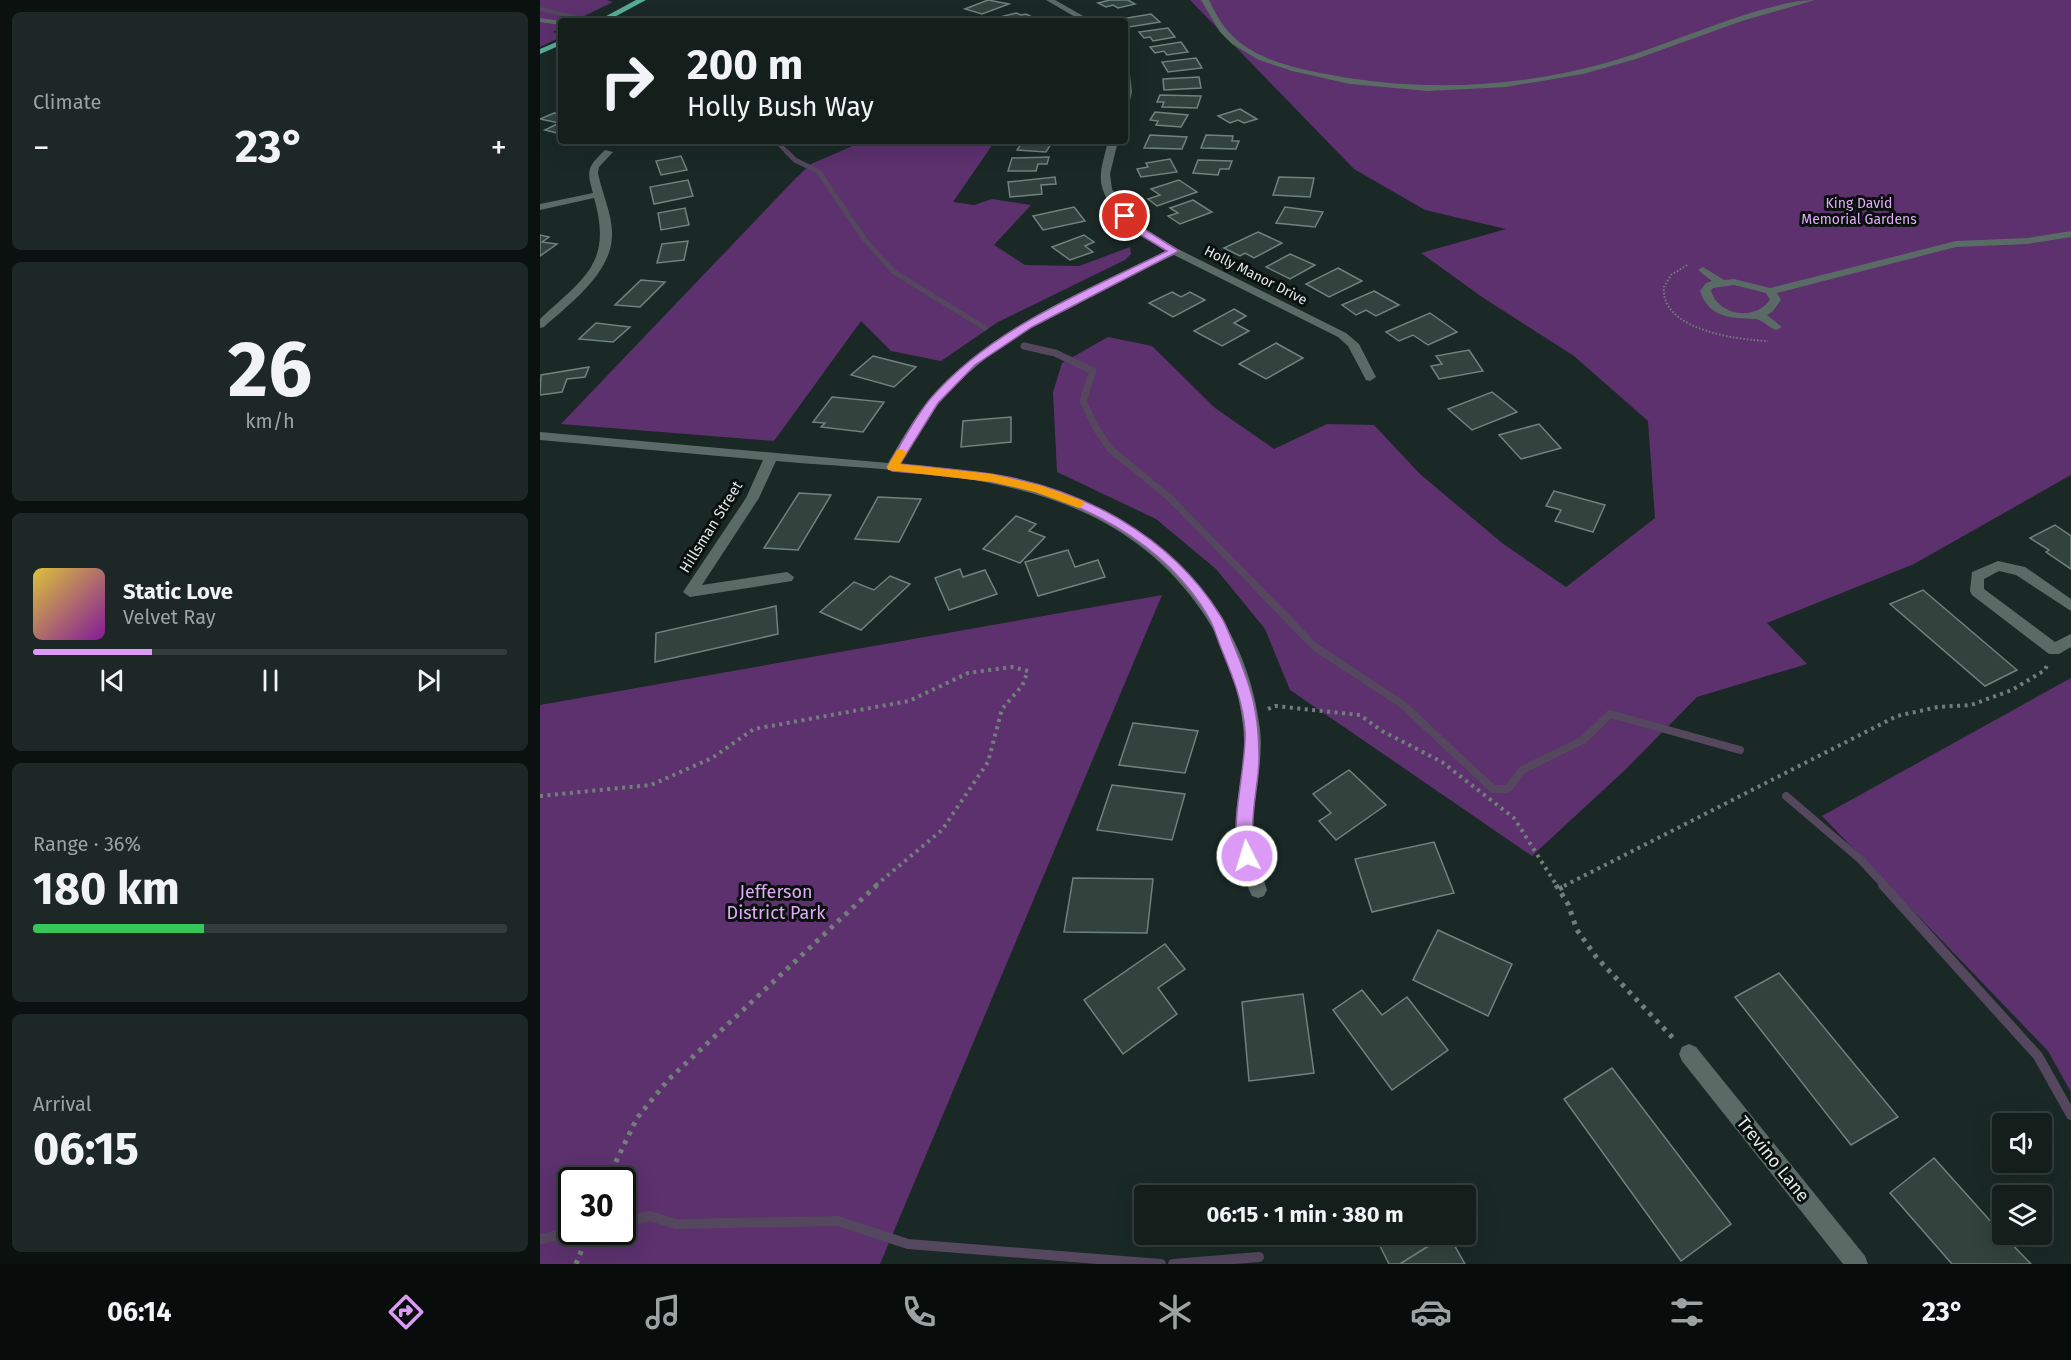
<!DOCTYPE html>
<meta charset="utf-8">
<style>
:root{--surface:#141f1c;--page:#1d2725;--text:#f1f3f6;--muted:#9da2a3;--line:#333d3b;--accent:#da9af6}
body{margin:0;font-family:"Fira Sans",sans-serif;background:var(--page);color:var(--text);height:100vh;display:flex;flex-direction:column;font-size:22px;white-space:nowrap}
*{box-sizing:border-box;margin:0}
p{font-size:20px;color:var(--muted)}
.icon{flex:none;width:33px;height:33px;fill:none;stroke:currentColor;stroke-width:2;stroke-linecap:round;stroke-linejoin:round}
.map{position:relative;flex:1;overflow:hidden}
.details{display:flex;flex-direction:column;gap:12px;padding:12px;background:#0b110f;width:540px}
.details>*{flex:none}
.banner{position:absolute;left:18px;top:18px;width:570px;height:126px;border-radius:6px;box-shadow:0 6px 24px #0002,0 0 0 2px var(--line);background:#141f1c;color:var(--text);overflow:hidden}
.tools{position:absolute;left:1452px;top:1113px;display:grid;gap:12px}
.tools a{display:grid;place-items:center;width:60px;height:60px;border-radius:6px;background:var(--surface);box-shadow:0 6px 24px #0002,0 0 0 2px var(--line);font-size:30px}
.speed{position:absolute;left:18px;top:1167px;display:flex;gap:12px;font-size:30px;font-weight:700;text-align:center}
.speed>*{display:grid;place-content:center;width:78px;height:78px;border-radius:50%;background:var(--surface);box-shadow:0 6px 24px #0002,0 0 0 2px var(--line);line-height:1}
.speed .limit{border:3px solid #111;border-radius:9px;background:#fff;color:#111}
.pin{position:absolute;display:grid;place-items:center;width:51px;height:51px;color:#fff;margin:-26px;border:3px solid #fff;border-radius:50%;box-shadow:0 2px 6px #0007}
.me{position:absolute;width:66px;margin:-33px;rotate:355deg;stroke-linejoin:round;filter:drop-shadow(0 0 4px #0008)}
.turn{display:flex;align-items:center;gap:21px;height:126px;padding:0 30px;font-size:27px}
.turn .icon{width:78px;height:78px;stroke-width:2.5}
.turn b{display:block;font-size:42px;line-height:51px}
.big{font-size:45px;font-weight:700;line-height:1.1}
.details .widget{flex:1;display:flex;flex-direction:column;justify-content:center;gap:9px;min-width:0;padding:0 21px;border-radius:9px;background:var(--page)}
.details .dial{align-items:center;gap:0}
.dial b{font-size:78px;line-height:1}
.song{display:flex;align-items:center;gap:18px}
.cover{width:72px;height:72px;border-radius:9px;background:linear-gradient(135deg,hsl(50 70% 55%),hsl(290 70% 35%))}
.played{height:6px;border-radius:3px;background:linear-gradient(90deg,var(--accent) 25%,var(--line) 25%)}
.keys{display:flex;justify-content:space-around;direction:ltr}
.heat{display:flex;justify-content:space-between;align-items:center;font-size:33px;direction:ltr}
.charge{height:9px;border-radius:4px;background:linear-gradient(90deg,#34c759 36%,var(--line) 0)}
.trip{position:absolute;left:594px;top:1185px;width:342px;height:60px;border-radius:6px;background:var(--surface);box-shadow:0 6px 24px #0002,0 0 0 2px var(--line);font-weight:700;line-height:60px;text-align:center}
.dock{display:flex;height:96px;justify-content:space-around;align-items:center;background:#080c0b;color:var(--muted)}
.dock .icon{width:42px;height:42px}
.dock .current{color:var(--accent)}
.dock b{font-size:27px;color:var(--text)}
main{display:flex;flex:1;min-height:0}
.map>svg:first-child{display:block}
.green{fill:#5c316e;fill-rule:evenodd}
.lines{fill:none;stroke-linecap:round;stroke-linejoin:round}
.stream-far4{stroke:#54475e;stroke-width:4}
.stream-far3{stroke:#54475e;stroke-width:5}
.stream-far2{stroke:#54475e;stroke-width:7}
.stream-far1{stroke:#54475e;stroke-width:8}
.stream{stroke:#54475e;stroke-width:10}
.building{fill:#32423d;stroke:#70827d;stroke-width:1.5}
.path-far2{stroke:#717e7a;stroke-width:2;stroke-dasharray:1.5 2;stroke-linecap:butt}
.path-far1{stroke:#717e7a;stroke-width:4;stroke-dasharray:3 4.5;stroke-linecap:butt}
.path{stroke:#717e7a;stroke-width:5;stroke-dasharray:4 6;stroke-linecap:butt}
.minor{fill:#5a6b66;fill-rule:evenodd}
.major{fill:#56ac97;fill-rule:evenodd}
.route{fill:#da9af6;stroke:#8e64a0;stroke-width:1.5}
.slow{fill:#f59e0b}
.labels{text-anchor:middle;stroke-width:6;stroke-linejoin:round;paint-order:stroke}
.far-park-label{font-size:14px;fill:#e1abf9;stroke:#0a100e}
.far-street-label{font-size:14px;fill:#dfe9e6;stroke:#0a100e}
.street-label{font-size:15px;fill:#dfe9e6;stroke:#0a100e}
.near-park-label{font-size:18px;fill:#e1abf9;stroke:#0a100e}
.near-street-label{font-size:18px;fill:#dfe9e6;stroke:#0a100e}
</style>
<main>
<section class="details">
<div class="widget"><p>Climate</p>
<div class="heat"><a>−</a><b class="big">23°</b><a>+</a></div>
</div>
<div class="widget dial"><b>26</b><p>km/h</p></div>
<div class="widget">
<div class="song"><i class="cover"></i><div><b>Static Love</b><p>Velvet Ray</p></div></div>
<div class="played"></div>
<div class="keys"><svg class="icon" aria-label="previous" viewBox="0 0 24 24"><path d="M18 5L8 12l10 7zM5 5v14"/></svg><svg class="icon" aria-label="pause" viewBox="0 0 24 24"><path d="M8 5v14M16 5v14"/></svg><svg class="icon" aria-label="next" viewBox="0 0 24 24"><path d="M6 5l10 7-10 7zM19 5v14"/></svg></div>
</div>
<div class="widget"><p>Range · 36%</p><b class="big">180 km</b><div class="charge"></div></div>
<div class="widget"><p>Arrival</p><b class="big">06:15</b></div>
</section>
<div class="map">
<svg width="1531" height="1264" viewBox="0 0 1531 1264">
<rect width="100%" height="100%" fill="#1a2925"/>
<g class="green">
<path d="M 0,0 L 67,0 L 73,2 L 34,21 L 21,21 L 21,28 L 13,32 L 21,34 L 21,37 L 0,47 Z"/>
<path d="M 650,0 L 1531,0 L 1531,475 L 1374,564 L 1227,623 L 1267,664 L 1157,697 L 1086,769 L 992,856 L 750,690 L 725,629 L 676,569 L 616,519 L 517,472 L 513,392 L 522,363 L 568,337 L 612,346 L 675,408 L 734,449 L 787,424 L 834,425 L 880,474 L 962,543 L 1026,587 L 1115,518 L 1108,421 L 1034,356 L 942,297 L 881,253 L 966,229 L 885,210 L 814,169 Z"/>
<path d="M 324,141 L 455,141 L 413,202 L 434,205 L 452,199 L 491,205 L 454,245 L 485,265 L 539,266 L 590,247 L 591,254 L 585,260 L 458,322 L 401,361 L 351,351 L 321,321 L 234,441 L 21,424 L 255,179 L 271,164 Z"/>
<path d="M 622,595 L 340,1264 L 0,1264 L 0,705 ZM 32,1180 L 82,1180 L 82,1232 L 32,1232 Z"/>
<path d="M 1531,678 L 1531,1092 L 1508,1051 L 1282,816 Z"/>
</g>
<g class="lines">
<g class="stream-far4">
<path d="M 0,9 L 35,17"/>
<path d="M 236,141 L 248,153"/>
</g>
<path class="stream-far3" d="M 247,152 L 255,160 L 279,172 L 325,240 L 354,272 L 445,328"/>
<path class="stream-far2" d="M 484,346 L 515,353 L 553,371 L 543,401 L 556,428 L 570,449 L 630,498 L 715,585"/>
<g class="stream-far1">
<path d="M 713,583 L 775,647 L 862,704 L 953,789 L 968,789 L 982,770 L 1043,740 L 1070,714 L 1200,750"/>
<path d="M 1246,796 L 1321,860 L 1345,886"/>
</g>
<g class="stream">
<path d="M 1343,885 L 1498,1056 L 1531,1115"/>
<path d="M 82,1222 L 110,1216 L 136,1224 L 298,1221 L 368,1244 L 621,1264"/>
<path d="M 0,1239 L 34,1232"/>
<path d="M 633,1264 L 719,1257"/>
</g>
</g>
<g class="building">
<path d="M 448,0 L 469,4 L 442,14 L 425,9 Z"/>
<path d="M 570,0 L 588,0 L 595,4 L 578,8 L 573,5 L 566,7 L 558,3 Z"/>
<path d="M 476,13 L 481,15 L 486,14 L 494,18 L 483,21 L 461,21 L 456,18 Z"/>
<path d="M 611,14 L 620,22 L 589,27 L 581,19 Z"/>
<path d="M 628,28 L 635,37 L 613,41 L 610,37 L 604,38 L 599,32 Z"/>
<path d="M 641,42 L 648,52 L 627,55 L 624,51 L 615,53 L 610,47 Z"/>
<path d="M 656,58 L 662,68 L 628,72 L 622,62 Z"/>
<path d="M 659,77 L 661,88 L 624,90 L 623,79 Z"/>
<path d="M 620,95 L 661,96 L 657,108 L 622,107 L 624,102 L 617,102 Z"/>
<path d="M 700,109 L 717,119 L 704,123 L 698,120 L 690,123 L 678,116 Z"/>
<path d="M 615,112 L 648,115 L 641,127 L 616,125 L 618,121 L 610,120 Z"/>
<path d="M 14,113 L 21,114 L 21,134 L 5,130 L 19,123 L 0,119 Z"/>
<path d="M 610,135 L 647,137 L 642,149 L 604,148 Z"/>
<path d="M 666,135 L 693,136 L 692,141 L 699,141 L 696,149 L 661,148 Z"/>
<path d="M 483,141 L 527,141 L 525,144 L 511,144 L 506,152 L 477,150 Z"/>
<path d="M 141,156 L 147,170 L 121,175 L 116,161 Z"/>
<path d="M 509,157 L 507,164 L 498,164 L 496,171 L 468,171 L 472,158 Z"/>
<path d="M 630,159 L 637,172 L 601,177 L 597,169 L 608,167 L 606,163 Z"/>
<path d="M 658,160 L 692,161 L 689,169 L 680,169 L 678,175 L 653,173 Z"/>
<path d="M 515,177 L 516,184 L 501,185 L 502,194 L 470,197 L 468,182 Z"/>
<path d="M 739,177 L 774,178 L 770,197 L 733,195 Z"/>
<path d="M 148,180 L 153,196 L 114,204 L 110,187 Z"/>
<path d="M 639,180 L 657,192 L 617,206 L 608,199 L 620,195 L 611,189 Z"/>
<path d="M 653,200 L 672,212 L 640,224 L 628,216 L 638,213 L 630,208 Z"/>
<path d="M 534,207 L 545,221 L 503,230 L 493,216 Z"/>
<path d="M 745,207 L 783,212 L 775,227 L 736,223 Z"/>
<path d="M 145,208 L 149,225 L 121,230 L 118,213 Z"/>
<path d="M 718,232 L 742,243 L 714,258 L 705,253 L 700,256 L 684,248 Z"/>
<path d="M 0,235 L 9,237 L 2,242 L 17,244 L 0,256 Z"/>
<path d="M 544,235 L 554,242 L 545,246 L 553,252 L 530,260 L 512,247 Z"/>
<path d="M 148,241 L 144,260 L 117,263 L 122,244 Z"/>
<path d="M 750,254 L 775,265 L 750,279 L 726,267 Z"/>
<path d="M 798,268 L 822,281 L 789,297 L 766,284 Z"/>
<path d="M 101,280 L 125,282 L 100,307 L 75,305 Z"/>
<path d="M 834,291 L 859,305 L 836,316 L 826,310 L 816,315 L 802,305 Z"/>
<path d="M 632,292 L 641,297 L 650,292 L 665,300 L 633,317 L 609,303 Z"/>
<path d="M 694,309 L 706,316 L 694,323 L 709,331 L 682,346 L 654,331 Z"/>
<path d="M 890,313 L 917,332 L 888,345 L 873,335 L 859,341 L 846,332 Z"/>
<path d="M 56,323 L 90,327 L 73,342 L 39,339 Z"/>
<path d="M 736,343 L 763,358 L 726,379 L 699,364 Z"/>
<path d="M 929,350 L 943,371 L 899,379 L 891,366 L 902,364 L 896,356 Z"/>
<path d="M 333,356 L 376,367 L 354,387 L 311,375 Z"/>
<path d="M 49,367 L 45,377 L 27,379 L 22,392 L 0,395 L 1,375 Z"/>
<path d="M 952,392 L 977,412 L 932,430 L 908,409 Z"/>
<path d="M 292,397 L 344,402 L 323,432 L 281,427 L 285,423 L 273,422 Z"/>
<path d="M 471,417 L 471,442 L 421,447 L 423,421 Z"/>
<path d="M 999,424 L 1021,448 L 981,459 L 959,435 Z"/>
<path d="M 1014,491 L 1065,505 L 1053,532 L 1015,521 L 1021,510 L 1006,506 Z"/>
<path d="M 259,493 L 291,495 L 258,550 L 224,548 Z"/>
<path d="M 338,497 L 381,499 L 359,542 L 315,539 Z"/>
<path d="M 476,516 L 496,524 L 489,531 L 505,537 L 480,563 L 443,549 Z"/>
<path d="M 1515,525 L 1531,536 L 1531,569 L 1506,552 L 1509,550 L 1490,538 Z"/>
<path d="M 528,550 L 535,567 L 558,560 L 565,577 L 498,596 L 485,562 Z"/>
<path d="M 420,569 L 423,577 L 445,570 L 457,594 L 409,610 L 395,578 Z"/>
<path d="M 350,576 L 370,584 L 321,630 L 280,612 L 314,582 L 334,590 Z"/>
<path d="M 1383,590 L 1477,670 L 1445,686 L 1350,604 Z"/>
<path d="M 236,606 L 238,634 L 115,662 L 116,633 Z"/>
<path d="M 593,723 L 658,731 L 645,773 L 579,765 Z"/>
<path d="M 809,770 L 846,805 L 796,840 L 779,821 L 791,813 L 773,794 Z"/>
<path d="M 572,785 L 645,794 L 632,840 L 557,830 Z"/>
<path d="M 894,842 L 914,893 L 832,912 L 815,859 Z"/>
<path d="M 533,878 L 613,879 L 607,933 L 524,932 Z"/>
<path d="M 898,930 L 972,964 L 948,1016 L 873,980 Z"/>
<path d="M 625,944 L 645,969 L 618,988 L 637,1014 L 583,1054 L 544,1000 Z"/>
<path d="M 1239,973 L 1358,1117 L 1311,1145 L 1195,997 Z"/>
<path d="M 822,990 L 842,1015 L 867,997 L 908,1050 L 852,1090 L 793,1010 Z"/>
<path d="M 763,994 L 774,1073 L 709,1081 L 702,1002 Z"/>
<path d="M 1072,1068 L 1191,1224 L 1141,1261 L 1024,1099 Z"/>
<path d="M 1394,1158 L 1462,1234 L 1491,1264 L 1412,1264 L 1350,1193 Z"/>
<path d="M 834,1234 L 906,1234 L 906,1235 L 860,1264 L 849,1264 Z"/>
<path d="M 908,1234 L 925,1264 L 860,1264 Z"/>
</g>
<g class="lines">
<path class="path-far2" d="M 1147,265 L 1131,275 L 1124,287 C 1120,330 1198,340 1228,341"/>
<g class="path-far1">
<path d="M 728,709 L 735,706 L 820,715 L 842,731 L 902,762 L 974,818 L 1017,886"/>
<path d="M 0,796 L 111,785 L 172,758 L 214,729 L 369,701 L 428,673 L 472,667 L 488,671 L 482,686 L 462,709 L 448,762 L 402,830 L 335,886"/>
<path d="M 1024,886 L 1357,716 L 1398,707 L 1431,705 L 1472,690 L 1505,670 L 1507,665"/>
</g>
<g class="path">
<path d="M 1016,885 L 1028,904 L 1037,930 L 1057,958 L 1133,1038"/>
<path d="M 1019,889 L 1027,885"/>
<path d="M 67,1180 L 97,1118 L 128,1080 L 337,885"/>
<path d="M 36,1264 L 49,1232"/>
</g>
<g class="minor">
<path d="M 506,0 L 515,0 L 552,21 L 542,21 Z"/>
<path d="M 661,0 L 669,0 C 676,15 684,29 697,40 C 722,61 755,68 786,74 C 883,93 984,88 1079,59 C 1125,45 1170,25 1217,11 C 1236,6 1255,0 1275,0 L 1202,21 L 1096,59 L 1043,74 L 966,87 L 888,91 L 810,84 L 752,71 L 719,60 L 692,44 L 680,32 Z"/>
<path d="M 0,18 L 21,21 L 22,21 L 21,25 L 0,22 Z"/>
<path d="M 585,63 L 589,65 L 592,92 L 589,105 L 585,108 Z"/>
<path d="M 568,141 L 578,141 L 570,174 L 572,189 L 589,215 L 605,229 L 638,249 L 806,333 L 819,344 L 836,377 L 830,381 L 826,380 L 808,346 L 798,337 L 634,255 C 551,295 461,331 400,402 C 384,421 372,443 360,464 C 407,468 454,472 499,485 C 614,519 706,606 720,729 C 724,761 713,792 713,824 C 712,846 720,869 727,890 L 724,896 L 718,898 L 712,896 L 709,890 C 703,871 697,852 696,833 C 694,805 703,778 704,751 C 705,730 701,709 696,688 C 690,655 671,622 650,595 C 550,468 382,474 236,461 L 219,498 L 162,585 L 247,572 L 254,577 L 252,581 L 150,597 L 143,592 L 206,498 L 223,460 L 0,440 L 0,432 L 348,463 C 361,441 374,417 391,398 C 452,327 544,291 626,251 C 602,236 557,207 561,173 C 562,162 566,151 568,141 Z"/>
<path d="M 65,150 L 73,152 L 59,167 L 58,173 C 62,194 73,215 72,236 C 71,274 29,304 4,327 L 0,328 L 0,319 C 44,278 73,263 54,198 L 0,210 L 0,204 L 53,193 C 46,169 48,167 65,150 Z"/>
<path d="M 1531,231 L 1531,237 L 1488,244 L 1416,247 L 1237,293 L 1241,300 L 1233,311 L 1227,315 L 1242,327 L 1236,330 C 1229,328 1222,319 1215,319 C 1191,318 1169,318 1160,291 L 1166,283 L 1172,281 L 1158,270 L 1163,267 L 1184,280 L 1194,279 L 1230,288 L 1416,241 L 1488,238 ZM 1194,285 L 1226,293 L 1230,300 C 1215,321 1179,316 1171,291 L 1173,288 Z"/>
<path d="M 1458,561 L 1485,567 L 1531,599 L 1531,611 L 1476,575 L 1459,571 L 1444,579 L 1444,589 L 1515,642 L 1531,634 L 1531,647 L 1519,654 L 1509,654 L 1432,595 L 1430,591 L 1432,572 Z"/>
<path d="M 1149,1044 L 1156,1047 L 1325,1256 L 1328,1264 L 1303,1264 L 1142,1061 L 1139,1054 L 1142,1047 Z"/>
</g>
<g class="major">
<path d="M 96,0 L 106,0 L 67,21 L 57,21 Z"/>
<path d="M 21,40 L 21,45 L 0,54 L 0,49 Z"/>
</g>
</g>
<path class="route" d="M 581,215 L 588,215 L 604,229 L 639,251 L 492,327 L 435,365 L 398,403 L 360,464 C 390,467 421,470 451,474 C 542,488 631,536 680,615 C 687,625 690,637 695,648 C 712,690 719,712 719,758 C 719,783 711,809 713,835 C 714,844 717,853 713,861 L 707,863 L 701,861 C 687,832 707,766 705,731 C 703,701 692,675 681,648 C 677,638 674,627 669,618 C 625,542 537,496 452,482 C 419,476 385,474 352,471 L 347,467 C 361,445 374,418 391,398 C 453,327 545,292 627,251 L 597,233 L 581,218 Z"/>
<path class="slow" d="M 361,449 L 367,452 L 360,464 L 452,474 L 502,486 L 543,501 L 545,504 L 539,508 L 495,492 L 452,482 L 348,470 L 347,467 L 357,450 Z"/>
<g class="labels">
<g class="far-park-label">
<text x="1319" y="208">King David<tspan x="1319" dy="16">Memorial Gardens</tspan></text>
</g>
<g class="far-street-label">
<text transform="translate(716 275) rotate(27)" y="5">Holly Manor Drive</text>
</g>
<g class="street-label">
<text transform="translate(171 527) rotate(-58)" y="5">Hillsman Street</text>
</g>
<g class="near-park-label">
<text x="236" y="898">Jefferson<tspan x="236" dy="21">District Park</tspan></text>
</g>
<g class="near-street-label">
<text transform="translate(1233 1159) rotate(51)" y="6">Trevino Lane</text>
</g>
</g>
</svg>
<div class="tools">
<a><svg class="icon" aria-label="sound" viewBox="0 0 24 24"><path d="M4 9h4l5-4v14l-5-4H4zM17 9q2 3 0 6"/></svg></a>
<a><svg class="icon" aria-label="layers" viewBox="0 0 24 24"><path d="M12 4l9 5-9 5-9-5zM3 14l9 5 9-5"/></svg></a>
</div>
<div class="speed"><div class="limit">30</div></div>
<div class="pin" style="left:585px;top:216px;background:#d93025"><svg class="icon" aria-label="arrive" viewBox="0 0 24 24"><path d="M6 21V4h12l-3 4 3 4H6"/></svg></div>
<svg class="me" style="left:707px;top:856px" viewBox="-20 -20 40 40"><circle r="17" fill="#da9af6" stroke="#fff" stroke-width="3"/><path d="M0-11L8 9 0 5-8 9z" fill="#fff"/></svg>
<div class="trip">06:15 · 1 min · 380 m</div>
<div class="banner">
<div class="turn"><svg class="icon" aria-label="right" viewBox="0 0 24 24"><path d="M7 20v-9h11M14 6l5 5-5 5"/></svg><div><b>200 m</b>Holly Bush Way</div></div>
</div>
</div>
</main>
<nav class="dock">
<b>06:14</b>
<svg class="icon current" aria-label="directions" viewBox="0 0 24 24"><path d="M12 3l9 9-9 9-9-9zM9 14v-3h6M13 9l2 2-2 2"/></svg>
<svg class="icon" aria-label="music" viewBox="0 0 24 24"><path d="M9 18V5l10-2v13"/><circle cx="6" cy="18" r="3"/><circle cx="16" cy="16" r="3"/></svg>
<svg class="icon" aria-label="phone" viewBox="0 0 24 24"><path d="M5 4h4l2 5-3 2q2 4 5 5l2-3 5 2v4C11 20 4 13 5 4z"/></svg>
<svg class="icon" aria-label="climate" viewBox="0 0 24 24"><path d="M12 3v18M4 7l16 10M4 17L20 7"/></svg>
<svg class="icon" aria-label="car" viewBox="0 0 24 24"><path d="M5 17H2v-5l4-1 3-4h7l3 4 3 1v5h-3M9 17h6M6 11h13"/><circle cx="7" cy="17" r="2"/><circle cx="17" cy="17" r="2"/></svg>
<svg class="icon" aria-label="filters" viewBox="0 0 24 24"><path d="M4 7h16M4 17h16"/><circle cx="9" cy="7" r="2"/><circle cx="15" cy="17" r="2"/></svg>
<b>23°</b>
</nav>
